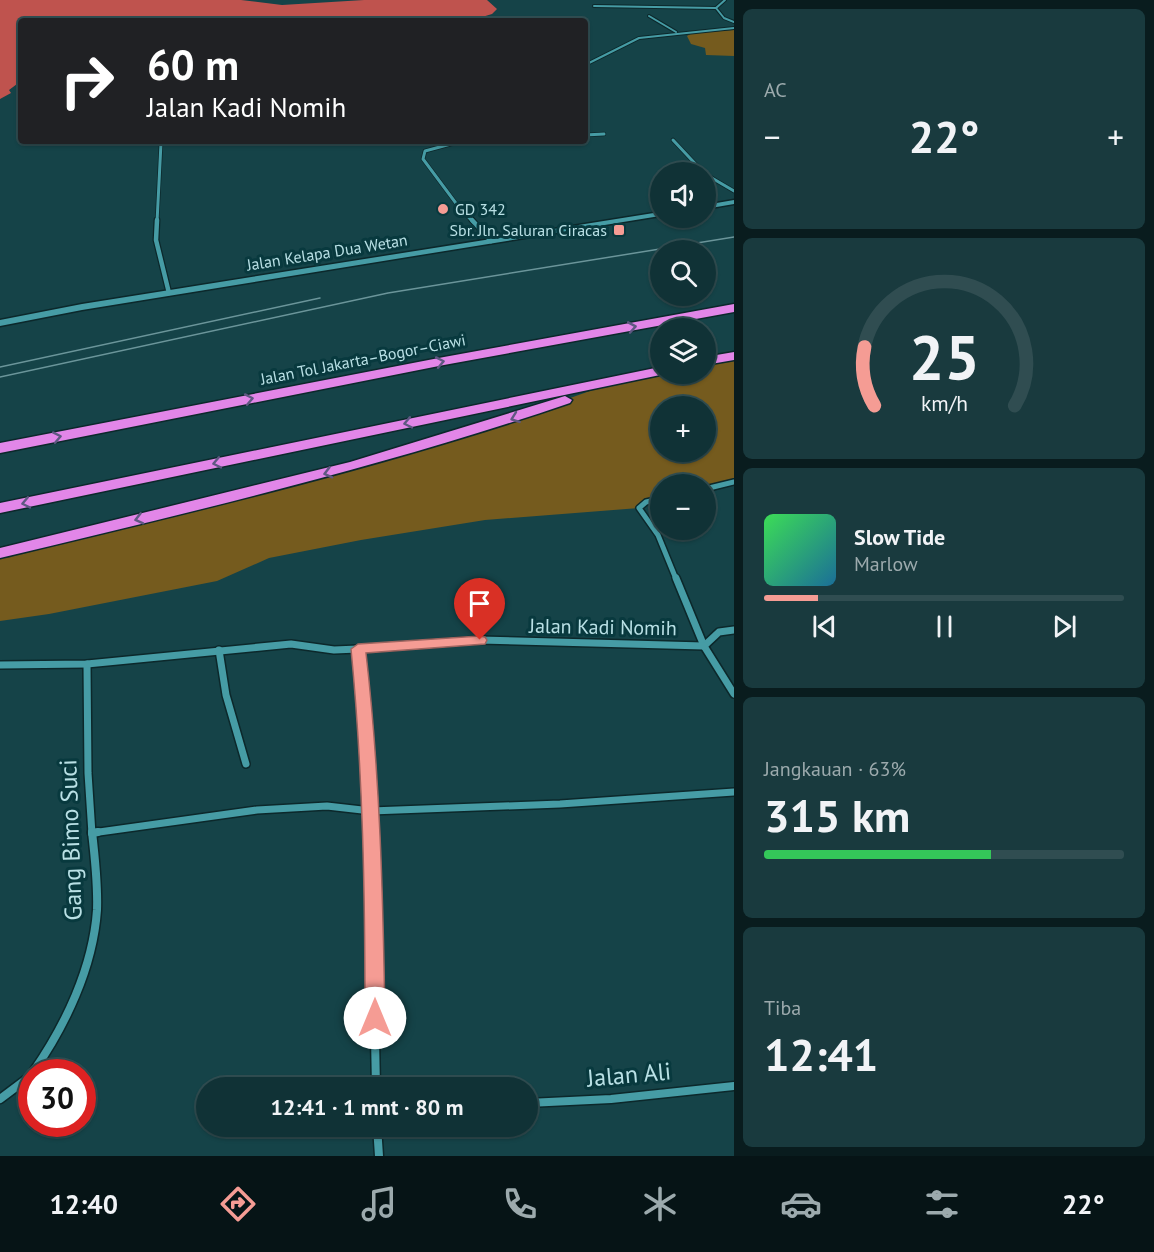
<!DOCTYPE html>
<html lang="id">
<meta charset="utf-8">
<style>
:root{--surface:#103236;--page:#193a3e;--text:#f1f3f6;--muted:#9caaad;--line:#304d51;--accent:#f59c94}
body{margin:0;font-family:"PT Sans",sans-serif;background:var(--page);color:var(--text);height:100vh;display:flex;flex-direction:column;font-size:22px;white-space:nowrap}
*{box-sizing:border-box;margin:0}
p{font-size:20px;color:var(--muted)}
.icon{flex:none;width:33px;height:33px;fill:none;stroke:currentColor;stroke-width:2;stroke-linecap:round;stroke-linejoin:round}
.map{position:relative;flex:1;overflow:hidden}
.details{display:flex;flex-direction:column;gap:9px;padding:9px;background:#091c1e;width:420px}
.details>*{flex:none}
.hud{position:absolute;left:18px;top:18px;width:570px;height:126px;border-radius:6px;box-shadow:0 2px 4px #0004,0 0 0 2px var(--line);background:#202124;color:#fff;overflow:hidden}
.controls{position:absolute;left:650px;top:162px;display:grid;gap:12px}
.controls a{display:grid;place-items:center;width:66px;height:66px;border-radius:50%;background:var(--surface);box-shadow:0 2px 4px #0004,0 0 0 2px var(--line);font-size:30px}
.speed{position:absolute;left:18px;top:1059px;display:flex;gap:12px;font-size:30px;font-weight:700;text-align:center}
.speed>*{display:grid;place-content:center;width:78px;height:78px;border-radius:50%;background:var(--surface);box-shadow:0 2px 4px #0004,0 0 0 2px var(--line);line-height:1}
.speed .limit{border:9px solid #d22;background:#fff;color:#111}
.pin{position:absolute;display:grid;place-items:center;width:51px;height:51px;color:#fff;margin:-62px -26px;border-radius:50% 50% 50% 0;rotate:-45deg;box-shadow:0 0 6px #0007}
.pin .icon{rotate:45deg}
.me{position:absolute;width:66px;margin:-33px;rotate:0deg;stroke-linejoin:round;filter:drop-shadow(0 0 4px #0008)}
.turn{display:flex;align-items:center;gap:21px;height:126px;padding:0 30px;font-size:27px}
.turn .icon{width:78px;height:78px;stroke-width:2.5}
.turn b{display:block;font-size:42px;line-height:51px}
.big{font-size:45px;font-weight:700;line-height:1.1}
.details .tile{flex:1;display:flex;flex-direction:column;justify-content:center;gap:9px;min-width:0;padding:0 21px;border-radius:9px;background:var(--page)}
.details .dial{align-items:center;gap:0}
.dial svg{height:156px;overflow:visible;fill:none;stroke:var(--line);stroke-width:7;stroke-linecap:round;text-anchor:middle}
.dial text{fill:var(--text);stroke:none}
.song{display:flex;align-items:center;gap:18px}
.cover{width:72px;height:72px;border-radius:9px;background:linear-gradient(135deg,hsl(130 70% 55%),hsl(200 70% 35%))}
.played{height:6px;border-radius:3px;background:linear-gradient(90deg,var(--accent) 15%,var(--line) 15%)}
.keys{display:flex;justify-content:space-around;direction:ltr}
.heat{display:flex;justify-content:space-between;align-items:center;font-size:33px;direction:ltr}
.charge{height:9px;border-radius:4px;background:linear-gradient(90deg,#34c759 63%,var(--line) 0)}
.trip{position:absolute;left:196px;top:1077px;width:342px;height:60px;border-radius:30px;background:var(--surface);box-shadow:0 2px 4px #0004,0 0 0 2px var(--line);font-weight:700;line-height:60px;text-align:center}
.dock{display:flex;height:96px;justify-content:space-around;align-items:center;background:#061416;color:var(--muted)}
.dock .icon{width:42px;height:42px}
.dock .current{color:var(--accent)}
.dock b{font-size:27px;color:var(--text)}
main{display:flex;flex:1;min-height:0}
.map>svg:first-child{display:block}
.green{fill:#755b1e;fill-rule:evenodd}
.water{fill:#bf534e}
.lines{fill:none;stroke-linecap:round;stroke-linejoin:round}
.street-far5-casing{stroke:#0c282b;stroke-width:4}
.street-far4-casing{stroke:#0c282b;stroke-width:4.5}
.street-far3-casing{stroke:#0c282b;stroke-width:7}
.street-far2-casing{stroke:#0c282b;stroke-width:8}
.street-far1-casing{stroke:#0c282b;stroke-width:10}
.street-casing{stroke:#0c282b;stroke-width:11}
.secondary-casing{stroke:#0c282b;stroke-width:3}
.highway-casing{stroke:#0c282b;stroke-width:3}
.street-far5{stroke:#469ca5;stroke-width:2}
.street-far4{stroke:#469ca5;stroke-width:3}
.street-far3{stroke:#469ca5;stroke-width:4.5}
.street-far2{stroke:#469ca5;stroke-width:5}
.street-far1{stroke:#469ca5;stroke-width:7}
.street{stroke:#469ca5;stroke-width:8}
.secondary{fill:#469ca5;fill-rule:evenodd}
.highway{fill:#e286e8;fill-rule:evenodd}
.tram{stroke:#6b959a;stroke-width:1.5}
.oneway{stroke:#5f5882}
.route{fill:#f59c94;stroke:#9f6560;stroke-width:1.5}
.poi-dot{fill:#f59c94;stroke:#08393e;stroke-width:2}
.labels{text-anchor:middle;stroke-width:6;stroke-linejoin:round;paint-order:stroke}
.far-poi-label{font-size:16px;fill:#b9e0e5;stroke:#08393e;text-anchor:start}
.far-street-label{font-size:16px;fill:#b9e0e5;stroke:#08393e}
.street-label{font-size:20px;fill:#b9e0e5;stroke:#08393e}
.near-street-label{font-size:24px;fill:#b9e0e5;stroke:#08393e}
</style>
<main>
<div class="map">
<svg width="734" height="1156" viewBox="0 0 734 1156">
<rect width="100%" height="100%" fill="#154348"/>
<g class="green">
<path d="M 734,30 L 734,56 L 706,55 L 705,48 L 691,44 L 687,36 L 692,33 Z"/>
<path d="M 734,356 L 734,484 L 705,490 L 705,484 L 660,484 L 660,499 L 646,502 L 639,508 L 485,520 L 361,540 L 269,558 L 217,581 L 49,614 L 0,621 L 0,552 L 492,426 L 629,377 L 660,374 L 705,374 L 705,362 ZM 660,406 L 705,406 L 705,452 L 660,452 Z"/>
</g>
<path class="water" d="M 0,0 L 241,0 L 282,5 L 364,0 L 487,0 L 497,9 L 492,14 L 469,21 L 21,21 L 21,81 L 9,90 L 11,93 L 0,99 Z"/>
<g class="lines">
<defs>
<g id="street-far5">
<path d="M 725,0 L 716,8 L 724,18 L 734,22"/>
<path d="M 594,6 L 716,8"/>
<path d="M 649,16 L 676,32"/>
<path d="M 585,65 L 639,38 L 734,28"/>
</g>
<g id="street-far4">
<path d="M 585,135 L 604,134"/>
<path d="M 673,140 L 703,172"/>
<path d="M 462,141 L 425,151 L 423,159 L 458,206 L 473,222"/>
<path d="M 705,174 L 734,191"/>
<path d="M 157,222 L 161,143"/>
</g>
<g id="street-far3">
<path d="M 157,220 L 156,240 L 169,293"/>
<path d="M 472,220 L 491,241"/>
</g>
<g id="street-far2">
<path d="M 705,489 L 734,482"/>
<path d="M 660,499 L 646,502 L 639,508 L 658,535 L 676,579"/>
</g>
<g id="street-far1">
<path d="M 676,578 L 704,646 L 734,694"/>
<path d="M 704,646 L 719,632 L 734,630"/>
<path d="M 358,649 L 480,640 L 704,646"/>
<path d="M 219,650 L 226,695 L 246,764"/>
<path d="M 87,664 L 88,773 L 92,834"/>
<path d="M 0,665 L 87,664 L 291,644 L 334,650 L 358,649 L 371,834"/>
<path d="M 92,833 L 257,810 L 327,806 L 371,811 L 560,804 L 734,792"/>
</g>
<g id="street">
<path d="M 371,832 L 376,1088"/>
<path d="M 92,833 L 98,832"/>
<path d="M 33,1072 C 65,1026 93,968 97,910 C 98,884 95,858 92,832"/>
<path d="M 0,1099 L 32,1075"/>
<path d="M 528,1103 L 611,1099 L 734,1086"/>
<path d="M 377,1126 L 379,1156"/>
</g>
<g id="secondary">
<path d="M 734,200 L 734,204 L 705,209 L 705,205 Z"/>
<path d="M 660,212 L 660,216 L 82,310 L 0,326 L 0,320 L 82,304 Z"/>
</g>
<g id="highway">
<path d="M 734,304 L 734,312 L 444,365 L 0,453 L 0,443 L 444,357 Z"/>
<path d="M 734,352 L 734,360 L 705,365 L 705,357 Z"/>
<path d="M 660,367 L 660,374 L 665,374 L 0,513 L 0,503 Z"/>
<path d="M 565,396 L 572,400 L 570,403 C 383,467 192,512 0,558 L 0,548 L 350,462 Z"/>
</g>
</defs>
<use href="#street-far5" class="street-far5-casing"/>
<use href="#street-far4" class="street-far4-casing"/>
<use href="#street-far3" class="street-far3-casing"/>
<use href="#street-far2" class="street-far2-casing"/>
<use href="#street-far1" class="street-far1-casing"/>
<use href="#street" class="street-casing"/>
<use href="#secondary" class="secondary-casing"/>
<use href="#highway" class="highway-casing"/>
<use href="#street-far5" class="street-far5"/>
<use href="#street-far4" class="street-far4"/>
<use href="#street-far3" class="street-far3"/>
<use href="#street-far2" class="street-far2"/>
<use href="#street-far1" class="street-far1"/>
<use href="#street" class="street"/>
<use href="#secondary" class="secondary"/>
<use href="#highway" class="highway"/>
<g class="tram">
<path d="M 0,367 L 320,298"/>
<path d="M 0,377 L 388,293 L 734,237"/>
</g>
</g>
<defs><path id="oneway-chevron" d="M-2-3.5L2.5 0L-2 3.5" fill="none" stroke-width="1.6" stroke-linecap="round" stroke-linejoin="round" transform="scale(1.5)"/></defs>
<g class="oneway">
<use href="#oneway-chevron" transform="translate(632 327) rotate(-10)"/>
<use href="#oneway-chevron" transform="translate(440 362) rotate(-11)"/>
<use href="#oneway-chevron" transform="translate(249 399) rotate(-11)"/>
<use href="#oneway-chevron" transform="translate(515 418) rotate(160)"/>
<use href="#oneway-chevron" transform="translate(408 423) rotate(168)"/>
<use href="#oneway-chevron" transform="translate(57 437) rotate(-11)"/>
<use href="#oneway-chevron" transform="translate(217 463) rotate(168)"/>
<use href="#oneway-chevron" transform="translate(328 473) rotate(165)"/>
<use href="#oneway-chevron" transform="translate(26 503) rotate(168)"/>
<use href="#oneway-chevron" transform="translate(139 519) rotate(166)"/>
</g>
<path class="route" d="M 480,636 L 485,637 L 487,640 L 485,644 L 366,653 C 380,774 383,895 385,1018 L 382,1024 L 375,1027 L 368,1024 L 365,1018 C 365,894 363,772 351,649 L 358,644 Z"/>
<g class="poi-dot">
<circle cx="443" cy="209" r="6"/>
<rect x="613" y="224" width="12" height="12" rx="3"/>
</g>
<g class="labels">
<g class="far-poi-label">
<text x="455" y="215">GD 342</text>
<text x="607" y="236" text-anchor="end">Sbr. Jln. Saluran Ciracas</text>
</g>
<g class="far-street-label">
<text transform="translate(327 252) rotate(-9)" y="6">Jalan Kelapa Dua Wetan</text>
<text transform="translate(363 359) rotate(-11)" y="6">Jalan Tol Jakarta–Bogor–Ciawi</text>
</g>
<g class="street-label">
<text transform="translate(603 627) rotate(1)" y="7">Jalan Kadi Nomih</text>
</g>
<g class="near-street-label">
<text transform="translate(71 840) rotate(-92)" y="8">Gang Bimo Suci</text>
<text transform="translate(629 1075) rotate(-5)" y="8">Jalan Ali</text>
</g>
</g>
</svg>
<div class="controls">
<a><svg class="icon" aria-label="sound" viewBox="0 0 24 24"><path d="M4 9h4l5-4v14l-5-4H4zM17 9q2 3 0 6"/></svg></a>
<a><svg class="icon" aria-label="search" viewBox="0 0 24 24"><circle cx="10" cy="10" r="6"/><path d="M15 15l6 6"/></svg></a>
<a><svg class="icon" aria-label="layers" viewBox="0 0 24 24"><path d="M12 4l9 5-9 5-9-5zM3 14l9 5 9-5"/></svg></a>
<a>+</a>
<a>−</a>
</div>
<div class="speed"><div class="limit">30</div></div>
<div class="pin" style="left:480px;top:640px;background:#d93025"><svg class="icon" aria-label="arrive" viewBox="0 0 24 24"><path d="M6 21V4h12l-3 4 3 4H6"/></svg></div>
<svg class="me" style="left:375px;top:1018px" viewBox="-20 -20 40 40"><circle r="19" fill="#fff"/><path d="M0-13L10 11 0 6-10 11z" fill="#f59c94"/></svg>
<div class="trip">12:41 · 1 mnt · 80 m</div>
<div class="hud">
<div class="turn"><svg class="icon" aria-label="right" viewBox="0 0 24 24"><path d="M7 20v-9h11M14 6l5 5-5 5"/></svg><div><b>60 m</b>Jalan Kadi Nomih</div></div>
</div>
</div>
<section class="details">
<div class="tile"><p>AC</p>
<div class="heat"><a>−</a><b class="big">22°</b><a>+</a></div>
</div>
<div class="tile dial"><svg viewBox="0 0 100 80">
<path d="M14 69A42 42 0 1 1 86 69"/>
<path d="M14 69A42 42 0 0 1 9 39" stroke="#f59c94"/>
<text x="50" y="56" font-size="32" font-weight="700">25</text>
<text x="50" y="72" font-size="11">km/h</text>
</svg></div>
<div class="tile">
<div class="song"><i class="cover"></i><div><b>Slow Tide</b><p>Marlow</p></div></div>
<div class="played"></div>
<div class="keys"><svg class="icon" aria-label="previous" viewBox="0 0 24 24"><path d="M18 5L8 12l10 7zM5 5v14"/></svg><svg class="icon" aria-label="pause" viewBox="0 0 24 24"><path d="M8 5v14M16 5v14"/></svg><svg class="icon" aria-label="next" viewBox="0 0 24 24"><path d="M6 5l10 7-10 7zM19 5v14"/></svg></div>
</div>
<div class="tile"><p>Jangkauan · 63%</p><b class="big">315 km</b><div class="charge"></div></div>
<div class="tile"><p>Tiba</p><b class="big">12:41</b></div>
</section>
</main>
<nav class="dock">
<b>12:40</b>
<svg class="icon current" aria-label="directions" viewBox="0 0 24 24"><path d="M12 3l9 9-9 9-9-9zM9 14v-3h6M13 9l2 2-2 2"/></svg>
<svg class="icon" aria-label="music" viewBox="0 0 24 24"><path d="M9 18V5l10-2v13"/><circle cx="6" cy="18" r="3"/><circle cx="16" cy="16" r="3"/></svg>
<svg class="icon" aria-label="phone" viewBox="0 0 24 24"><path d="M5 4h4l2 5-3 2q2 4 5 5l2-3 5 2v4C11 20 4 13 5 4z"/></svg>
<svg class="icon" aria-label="climate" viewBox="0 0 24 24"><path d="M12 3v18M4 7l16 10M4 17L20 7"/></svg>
<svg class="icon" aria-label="car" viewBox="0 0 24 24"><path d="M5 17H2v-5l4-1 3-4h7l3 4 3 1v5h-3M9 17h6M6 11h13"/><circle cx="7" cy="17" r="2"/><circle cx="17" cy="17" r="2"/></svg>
<svg class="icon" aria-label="filters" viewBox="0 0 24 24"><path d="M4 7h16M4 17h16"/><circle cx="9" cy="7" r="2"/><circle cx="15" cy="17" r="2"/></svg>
<b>22°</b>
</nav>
